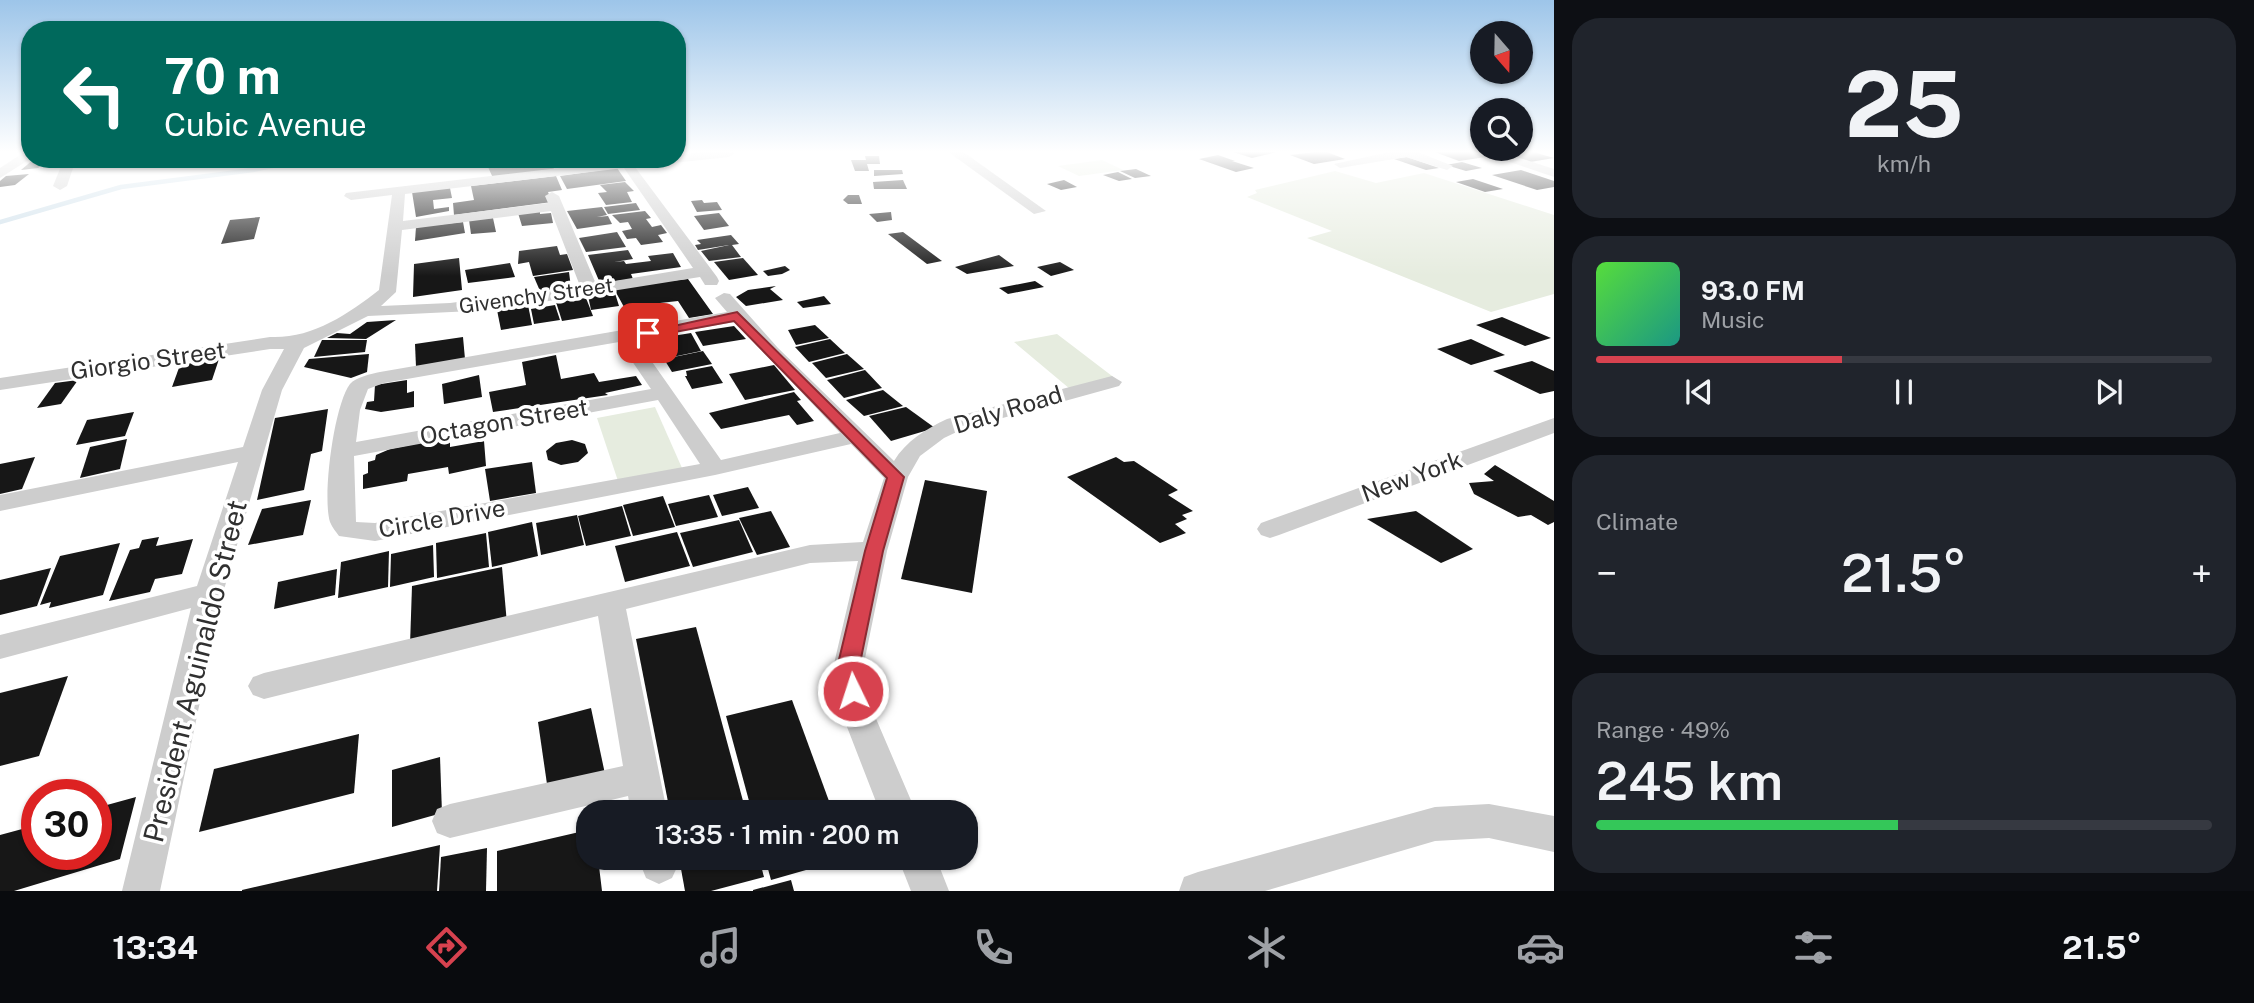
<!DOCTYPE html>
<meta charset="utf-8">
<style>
:root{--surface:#171b24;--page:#20242c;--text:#f1f3f6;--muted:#9ea1a6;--line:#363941;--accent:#d7424f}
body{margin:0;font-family:"Public Sans",sans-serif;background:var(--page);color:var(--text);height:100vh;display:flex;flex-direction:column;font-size:26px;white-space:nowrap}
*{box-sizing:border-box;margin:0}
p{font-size:23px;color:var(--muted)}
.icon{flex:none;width:38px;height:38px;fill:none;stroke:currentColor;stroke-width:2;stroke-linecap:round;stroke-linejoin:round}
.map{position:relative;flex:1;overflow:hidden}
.details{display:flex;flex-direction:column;gap:18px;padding:18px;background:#0d0f14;width:700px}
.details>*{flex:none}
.top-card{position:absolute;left:21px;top:21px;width:665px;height:147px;border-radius:28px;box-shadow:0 2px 5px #0004;background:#00695c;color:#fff;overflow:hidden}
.needle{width:46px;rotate:160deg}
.controls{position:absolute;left:1470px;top:21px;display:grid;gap:14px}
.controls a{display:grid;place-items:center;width:63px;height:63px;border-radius:50%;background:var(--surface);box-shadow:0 2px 5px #0004;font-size:35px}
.speed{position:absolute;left:21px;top:779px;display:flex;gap:14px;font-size:35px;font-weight:700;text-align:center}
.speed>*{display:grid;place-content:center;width:91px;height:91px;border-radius:50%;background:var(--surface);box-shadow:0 2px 5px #0004;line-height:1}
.speed .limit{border:10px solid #d22;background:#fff;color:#111}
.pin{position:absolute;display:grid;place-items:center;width:60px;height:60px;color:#fff;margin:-30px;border-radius:14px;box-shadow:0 4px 10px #0006}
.me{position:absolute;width:77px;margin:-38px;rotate:356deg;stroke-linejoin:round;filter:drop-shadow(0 0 5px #0008)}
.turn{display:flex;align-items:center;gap:24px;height:147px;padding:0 28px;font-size:32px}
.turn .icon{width:91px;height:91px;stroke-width:2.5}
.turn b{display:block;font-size:49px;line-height:60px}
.big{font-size:52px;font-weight:600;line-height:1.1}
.details .tile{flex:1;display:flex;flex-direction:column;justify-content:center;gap:10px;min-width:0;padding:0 24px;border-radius:28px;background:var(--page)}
.details .dial{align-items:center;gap:0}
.dial b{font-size:91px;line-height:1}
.song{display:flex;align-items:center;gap:21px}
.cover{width:84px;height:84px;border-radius:10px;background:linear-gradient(135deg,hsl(110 70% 55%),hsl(170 70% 35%))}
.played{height:7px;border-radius:4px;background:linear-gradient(90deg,var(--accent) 40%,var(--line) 40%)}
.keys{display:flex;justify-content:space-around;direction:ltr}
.heat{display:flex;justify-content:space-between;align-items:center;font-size:38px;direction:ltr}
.charge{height:10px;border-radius:5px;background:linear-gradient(90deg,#34c759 49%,var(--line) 0)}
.trip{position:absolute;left:576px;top:800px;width:402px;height:70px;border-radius:28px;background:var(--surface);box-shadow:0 2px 5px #0004;font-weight:600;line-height:70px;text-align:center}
.menu{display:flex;height:112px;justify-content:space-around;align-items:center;background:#090b0e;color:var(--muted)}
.menu .icon{width:49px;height:49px}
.menu .on{color:var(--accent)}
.menu b{font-size:32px;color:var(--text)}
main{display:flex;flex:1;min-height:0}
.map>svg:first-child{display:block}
.green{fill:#e6ecdf}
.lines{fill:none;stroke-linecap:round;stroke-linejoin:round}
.stream{stroke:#cddfea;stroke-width:4.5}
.building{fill:#171717}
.minor{fill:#cdcdcd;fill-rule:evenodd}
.route{fill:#d7424f;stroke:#8c2b33;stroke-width:2}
.labels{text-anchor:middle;stroke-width:7;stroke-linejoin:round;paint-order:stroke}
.far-street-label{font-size:21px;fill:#303030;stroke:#fff}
.street-label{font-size:24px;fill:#303030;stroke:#fff}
.near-street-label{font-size:28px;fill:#303030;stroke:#fff}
</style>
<main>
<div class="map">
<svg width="1554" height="891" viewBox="0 0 1554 891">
<rect width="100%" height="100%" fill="#fff"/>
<g class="green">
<path d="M 1102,160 L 1123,170 L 1079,176 L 1058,166 Z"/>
<path d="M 1335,171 L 1376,183 L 1424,173 L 1554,215 L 1554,294 L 1491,312 L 1307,238 L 1332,231 L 1247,197 L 1257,193 L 1255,190 Z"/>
<path d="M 1057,334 L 1116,379 L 1070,389 L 1014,342 Z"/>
<path d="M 655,407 L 682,468 L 618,481 L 597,418 Z"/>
</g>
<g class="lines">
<path class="stream" d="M 0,222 L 121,187 L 253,170 L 307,159"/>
</g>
<g class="building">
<path d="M 1281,151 L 1252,158 L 1233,152 L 1233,151 Z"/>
<path d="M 1324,151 L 1345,159 L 1314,164 L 1290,155 Z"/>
<path d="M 1432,151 L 1469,151 L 1486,157 L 1459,161 Z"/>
<path d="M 1530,151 L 1554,158 L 1530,162 L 1504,155 Z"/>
<path d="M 1218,155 L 1235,161 L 1232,161 L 1254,168 L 1236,172 L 1199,159 Z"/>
<path d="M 865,156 L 879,156 L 880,164 L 867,164 L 869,171 L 855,171 L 851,160 L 866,160 Z"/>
<path d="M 1407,157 L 1439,168 L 1426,170 L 1394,159 Z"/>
<path d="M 34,159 L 50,159 L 38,168 L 21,170 Z"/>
<path d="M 524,162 L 530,166 L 551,163 L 554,169 L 493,178 L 488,167 Z"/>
<path d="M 1462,162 L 1482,168 L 1466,171 L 1446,165 Z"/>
<path d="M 617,168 L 626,181 L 567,189 L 560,176 Z"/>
<path d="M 1136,169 L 1151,176 L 1135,178 L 1120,171 Z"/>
<path d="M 874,170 L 902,170 L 903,174 L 874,176 Z"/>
<path d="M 1521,170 L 1554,181 L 1554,187 L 1537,190 L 1492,175 Z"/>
<path d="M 1118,172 L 1132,179 L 1119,181 L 1103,175 Z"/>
<path d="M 29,174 L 15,185 L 0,187 L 0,181 L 6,176 Z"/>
<path d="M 556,176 L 562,190 L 548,192 L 552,202 L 454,215 L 453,203 L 474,200 L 471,186 Z"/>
<path d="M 1473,179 L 1503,189 L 1485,192 L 1456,182 Z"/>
<path d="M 903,180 L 907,189 L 874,189 L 873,182 Z"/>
<path d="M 1064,180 L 1077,187 L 1061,190 L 1047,184 Z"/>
<path d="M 625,182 L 634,191 L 627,192 L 632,202 L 606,205 L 598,193 L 607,192 L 600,185 Z"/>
<path d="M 450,188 L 452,198 L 433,200 L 434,209 L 449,207 L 449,211 L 416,217 L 412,192 Z"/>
<path d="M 848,195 L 859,195 L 862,204 L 848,204 L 843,200 Z"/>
<path d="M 702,200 L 704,203 L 717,202 L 722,210 L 697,212 L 691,201 Z"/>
<path d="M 636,203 L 640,210 L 608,214 L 604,207 Z"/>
<path d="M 602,207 L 607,215 L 597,217 L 608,216 L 612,224 L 577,229 L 567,211 Z"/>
<path d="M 540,211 L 540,214 L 551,213 L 553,223 L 522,226 L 518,213 Z"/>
<path d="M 645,211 L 651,218 L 646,219 L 652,227 L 661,225 L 667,233 L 658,235 L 663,242 L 641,245 L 636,238 L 627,239 L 622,231 L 632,229 L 628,222 L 620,223 L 612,215 Z"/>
<path d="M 891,212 L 892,220 L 877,222 L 869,214 Z"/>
<path d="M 719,213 L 729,226 L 704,230 L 694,216 Z"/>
<path d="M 260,217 L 254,239 L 221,244 L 230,220 Z"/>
<path d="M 493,218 L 496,232 L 471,234 L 469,220 Z"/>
<path d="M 463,222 L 465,233 L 415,241 L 416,227 Z"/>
<path d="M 617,232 L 626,247 L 586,252 L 579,238 Z"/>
<path d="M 903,232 L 942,261 L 927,264 L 888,234 Z"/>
<path d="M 731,235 L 739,244 L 732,245 L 741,257 L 709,261 L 701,251 L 729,245 L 698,250 L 695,245 L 701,244 L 697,240 Z"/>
<path d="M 557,246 L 560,255 L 567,254 L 573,270 L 533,276 L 529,262 L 518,264 L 519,251 Z"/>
<path d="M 628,250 L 633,259 L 614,262 L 624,261 L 626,264 L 651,261 L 648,256 L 673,253 L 681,267 L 631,274 L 633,279 L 600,283 L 588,255 Z"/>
<path d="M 999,255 L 1014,266 L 967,274 L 955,267 Z"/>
<path d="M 459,258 L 462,290 L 413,297 L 414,264 Z"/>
<path d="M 743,258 L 758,275 L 729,280 L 714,262 Z"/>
<path d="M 1060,262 L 1074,270 L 1051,276 L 1037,267 Z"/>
<path d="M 510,263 L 515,277 L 468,283 L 465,270 Z"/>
<path d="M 785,266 L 790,270 L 782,274 L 768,276 L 763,271 Z"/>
<path d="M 569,272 L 571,288 L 540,291 L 534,277 Z"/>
<path d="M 688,279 L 713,314 L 689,318 L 678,301 L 624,307 L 613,287 Z"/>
<path d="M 1035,281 L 1044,287 L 1008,294 L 999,288 Z"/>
<path d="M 776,286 L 770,289 L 783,300 L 746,306 L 736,297 L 748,290 Z"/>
<path d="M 613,287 L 619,306 L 591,310 L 587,291 Z"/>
<path d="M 824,296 L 831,304 L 803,308 L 797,302 Z"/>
<path d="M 586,298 L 593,316 L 562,321 L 556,302 Z"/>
<path d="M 528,305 L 532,325 L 501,330 L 497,310 Z"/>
<path d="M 555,305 L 560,320 L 534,324 L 531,309 Z"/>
<path d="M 1502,317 L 1551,338 L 1525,346 L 1476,325 Z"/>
<path d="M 396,320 L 366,339 L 327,338 L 337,333 L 350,334 L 367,322 Z"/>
<path d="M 815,325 L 829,338 L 796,345 L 788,330 Z"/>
<path d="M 734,326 L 746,339 L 703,346 L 695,332 Z"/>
<path d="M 691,333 L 701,351 L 658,360 L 648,340 Z"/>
<path d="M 463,337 L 465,359 L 416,367 L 415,344 Z"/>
<path d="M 830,339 L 845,353 L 809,362 L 795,347 Z"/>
<path d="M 1471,339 L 1505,355 L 1471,365 L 1437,349 Z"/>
<path d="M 322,340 L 367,340 L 365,352 L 314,357 Z"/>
<path d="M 703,351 L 712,364 L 672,372 L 664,359 Z"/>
<path d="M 369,354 L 367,372 L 351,378 L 304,367 L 309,359 Z"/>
<path d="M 847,354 L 864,369 L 826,378 L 812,363 Z"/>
<path d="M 556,355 L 561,379 L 594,373 L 599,382 L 636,376 L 642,385 L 605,393 L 608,395 L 493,412 L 489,392 L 526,385 L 522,362 Z"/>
<path d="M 219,359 L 212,380 L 172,387 L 180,365 Z"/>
<path d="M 1532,361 L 1554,371 L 1554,391 L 1540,394 L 1493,371 Z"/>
<path d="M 774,365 L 795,390 L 745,400 L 729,374 Z"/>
<path d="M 712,366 L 723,383 L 692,389 L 685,376 L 687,376 L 686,371 Z"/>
<path d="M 865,370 L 882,388 L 844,398 L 827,380 Z"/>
<path d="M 479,375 L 482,397 L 444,404 L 442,384 Z"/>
<path d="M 78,380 L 61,404 L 37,408 L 55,383 Z"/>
<path d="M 407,380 L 407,393 L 414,391 L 414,407 L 381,412 L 365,409 L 367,402 L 374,401 L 375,385 Z"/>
<path d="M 883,390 L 903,406 L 864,416 L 846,400 Z"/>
<path d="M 794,392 L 801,400 L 797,401 L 814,421 L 797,425 L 789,415 L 721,429 L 709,413 Z"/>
<path d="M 906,407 L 935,428 L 891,441 L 869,416 Z"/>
<path d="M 328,409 L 322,451 L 311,454 L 304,490 L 257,500 L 275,418 Z"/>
<path d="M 134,412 L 125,436 L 76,445 L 87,420 Z"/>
<path d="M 450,437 L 450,447 L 484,441 L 486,466 L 449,474 L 448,467 L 408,474 L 407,481 L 363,489 L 363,475 L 368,473 L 368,462 L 375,460 L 376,455 L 390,449 Z"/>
<path d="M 127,439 L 120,469 L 80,478 L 90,447 Z"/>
<path d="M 572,440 L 585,444 L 588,453 L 578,462 L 561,465 L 548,460 L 546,451 L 556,443 Z"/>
<path d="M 35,457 L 22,489 L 0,494 L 0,464 Z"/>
<path d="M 1116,457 L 1124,462 L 1134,461 L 1178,490 L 1168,495 L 1193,511 L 1182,515 L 1187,519 L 1175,524 L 1186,533 L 1160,543 L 1067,477 Z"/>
<path d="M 532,462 L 536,493 L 490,501 L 485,469 Z"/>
<path d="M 1495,465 L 1554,501 L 1554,522 L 1548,525 L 1531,515 L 1518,517 L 1474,494 L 1469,483 L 1494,481 L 1484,474 Z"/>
<path d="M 925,480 L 987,491 L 972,593 L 901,579 Z"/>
<path d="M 748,487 L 759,508 L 722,516 L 713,495 Z"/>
<path d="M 709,495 L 718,517 L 676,526 L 668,504 Z"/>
<path d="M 663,496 L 675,527 L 633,536 L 623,505 Z"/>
<path d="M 311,500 L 303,535 L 248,545 L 262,509 Z"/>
<path d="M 622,506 L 631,536 L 586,546 L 578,516 Z"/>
<path d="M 771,511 L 790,547 L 757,555 L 739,518 Z"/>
<path d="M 1416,511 L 1473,549 L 1441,563 L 1367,519 Z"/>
<path d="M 577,515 L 584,545 L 541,555 L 536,523 Z"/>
<path d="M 739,520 L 753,552 L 693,567 L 680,533 Z"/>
<path d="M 532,522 L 538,556 L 492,567 L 488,532 Z"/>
<path d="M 677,532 L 690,566 L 625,582 L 615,546 Z"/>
<path d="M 486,533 L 489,567 L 437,578 L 436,543 Z"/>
<path d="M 159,537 L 156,546 L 193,539 L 182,574 L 155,579 L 150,592 L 109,601 L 130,550 L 139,548 L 142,540 Z"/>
<path d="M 120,543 L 103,595 L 49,608 L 51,602 L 40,605 L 60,556 Z"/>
<path d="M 433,545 L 434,577 L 390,587 L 391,554 Z"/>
<path d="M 389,551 L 388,587 L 338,598 L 341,562 Z"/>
<path d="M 502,567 L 507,624 L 410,645 L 412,586 Z"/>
<path d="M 51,568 L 37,606 L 0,615 L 0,580 Z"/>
<path d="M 337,569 L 335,595 L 274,609 L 278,582 Z"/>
<path d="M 696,627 L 746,812 L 670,812 L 636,639 Z"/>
<path d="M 68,676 L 39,756 L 0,766 L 0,693 Z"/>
<path d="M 792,700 L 833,812 L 752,812 L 726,716 Z"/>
<path d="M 591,708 L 605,774 L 548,791 L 538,722 Z"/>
<path d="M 359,734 L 354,793 L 199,832 L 214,769 Z"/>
<path d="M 440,757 L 442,813 L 392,827 L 392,770 Z"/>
<path d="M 136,797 L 120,859 L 14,891 L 0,891 L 0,835 L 37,825 L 37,854 L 96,854 L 96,808 Z"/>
<path d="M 588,830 L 588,858 L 598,858 L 602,891 L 497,891 L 497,851 Z"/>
<path d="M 440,845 L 437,891 L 242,891 L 242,890 Z"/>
<path d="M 487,848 L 486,891 L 439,891 L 441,857 Z"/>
<path d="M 679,858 L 759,858 L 764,877 L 711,891 L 685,891 Z"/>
<path d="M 765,858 L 848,858 L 771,880 Z"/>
<path d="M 791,880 L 794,891 L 753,891 L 753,890 Z"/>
</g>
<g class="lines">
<g class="minor">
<path d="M 26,151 L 30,151 L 30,159 L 0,178 L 0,168 Z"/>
<path d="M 711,151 L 735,153 L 729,157 L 635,167 L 717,277 L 719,281 L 717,285 L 705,285 L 700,277 L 493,310 L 368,316 L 304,348 L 282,390 L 223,593 L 160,891 L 122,891 L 191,608 L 0,659 L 0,635 L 197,586 L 238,462 L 0,511 L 0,495 L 243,447 L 262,390 L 284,349 L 270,349 L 0,390 L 0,378 L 270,337 C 311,339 347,315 379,290 L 392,195 L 351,200 L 344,196 L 346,193 L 636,159 L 677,159 L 677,155 ZM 624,168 L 693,268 L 596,284 L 559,196 L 552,192 L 545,196 L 548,203 L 403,221 L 405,194 ZM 551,211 L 580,286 L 450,303 L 381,306 L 396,292 L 402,230 Z"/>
<path d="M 947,151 L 962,151 L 1046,211 L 1034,214 Z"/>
<path d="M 1394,151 L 1415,151 L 1453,166 L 1447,170 L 1406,157 L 1340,168 L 1334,164 Z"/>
<path d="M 1478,151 L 1498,151 L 1554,169 L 1554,177 Z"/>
<path d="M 64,159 L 76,159 L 67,186 L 60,190 L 53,186 Z"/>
<path d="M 167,159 L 208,159 C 199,165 176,165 167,159 Z"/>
<path d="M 724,293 L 730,294 L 778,348 L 894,461 C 906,441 926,429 947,419 L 1112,376 L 1122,382 L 1119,386 L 963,429 L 944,438 L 920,456 L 908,477 L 887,551 L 863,668 L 874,714 L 916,812 L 880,812 L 842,714 L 833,668 L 858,561 L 810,563 L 626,609 L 667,812 L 631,812 L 628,796 L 450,838 L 437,833 L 432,821 L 437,809 L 450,804 L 623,766 L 598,616 L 264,699 L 253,695 L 248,686 L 253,677 L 264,673 L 810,545 L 863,542 L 884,478 L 851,444 L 715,475 L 375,541 L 339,536 C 336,532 332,527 330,522 C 322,497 334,405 350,384 C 356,377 371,374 380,372 L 727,312 L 715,298 ZM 735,322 L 840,433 L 721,460 L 636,339 ZM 619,342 L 651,389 L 356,442 L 360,410 L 368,389 L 384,383 ZM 658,400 L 700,464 L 375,523 L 356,522 L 354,456 Z"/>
<path d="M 1554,418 L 1554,433 L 1279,535 L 1270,538 L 1261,535 L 1257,529 L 1261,523 Z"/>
<path d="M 1489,804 L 1554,816 L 1554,852 L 1489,838 L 1435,841 L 1265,891 L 1179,891 L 1184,877 L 1198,872 L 1435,807 Z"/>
<path d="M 638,858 L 676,858 L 678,865 L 672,878 L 659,884 L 646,878 Z"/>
<path d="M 898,858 L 936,858 L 949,891 L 911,891 Z"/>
</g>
</g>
<linearGradient id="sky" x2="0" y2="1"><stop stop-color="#9dc5e9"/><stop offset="0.55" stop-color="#fff"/><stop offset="1" stop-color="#fff" stop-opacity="0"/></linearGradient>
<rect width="1554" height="276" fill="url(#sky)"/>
<path class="route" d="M 737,312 L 904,477 L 883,551 L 859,668 L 864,691 L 861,697 L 853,700 L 845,697 L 837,668 L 865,551 L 887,478 L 734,321 L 648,337 L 642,333 Z"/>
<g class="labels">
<g class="far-street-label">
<text transform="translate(536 296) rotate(-8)" y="7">Givenchy Street</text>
</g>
<g class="street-label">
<text transform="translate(148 361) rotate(-8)" y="8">Giorgio Street</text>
<text transform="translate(1008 410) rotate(-17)" y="8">Daly Road</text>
<text transform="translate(504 422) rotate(-10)" y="8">Octagon Street</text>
<text transform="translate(1412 477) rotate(-20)" y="8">New York</text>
<text transform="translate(442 519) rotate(-10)" y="8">Circle Drive</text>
</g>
<g class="near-street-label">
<text transform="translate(195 671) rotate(-76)" y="10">President Aguinaldo Street</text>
</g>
</g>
</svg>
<div class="controls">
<a><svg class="needle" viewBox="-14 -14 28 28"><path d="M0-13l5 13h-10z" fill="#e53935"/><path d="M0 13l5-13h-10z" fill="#9ea1a6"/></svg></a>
<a><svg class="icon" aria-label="search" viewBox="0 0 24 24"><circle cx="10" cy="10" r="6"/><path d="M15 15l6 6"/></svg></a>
</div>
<div class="speed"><div class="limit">30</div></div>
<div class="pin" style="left:648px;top:333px;background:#d93025"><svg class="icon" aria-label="arrive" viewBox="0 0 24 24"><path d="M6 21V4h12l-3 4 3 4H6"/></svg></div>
<svg class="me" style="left:853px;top:691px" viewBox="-20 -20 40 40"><circle r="17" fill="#d7424f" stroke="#fff" stroke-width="3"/><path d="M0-11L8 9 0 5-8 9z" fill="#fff"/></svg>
<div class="trip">13:35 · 1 min · 200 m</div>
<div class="top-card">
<div class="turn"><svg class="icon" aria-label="left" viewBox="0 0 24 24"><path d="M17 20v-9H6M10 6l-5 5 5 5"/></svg><div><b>70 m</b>Cubic Avenue</div></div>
</div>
</div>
<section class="details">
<div class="tile dial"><b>25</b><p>km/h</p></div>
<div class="tile">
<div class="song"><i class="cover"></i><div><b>93.0 FM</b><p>Music</p></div></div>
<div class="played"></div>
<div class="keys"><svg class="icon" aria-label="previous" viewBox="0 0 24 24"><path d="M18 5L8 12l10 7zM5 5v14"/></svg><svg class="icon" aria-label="pause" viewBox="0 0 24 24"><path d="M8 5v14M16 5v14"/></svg><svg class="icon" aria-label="next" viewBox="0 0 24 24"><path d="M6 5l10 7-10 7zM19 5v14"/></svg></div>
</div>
<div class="tile"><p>Climate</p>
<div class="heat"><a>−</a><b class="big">21.5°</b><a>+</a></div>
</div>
<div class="tile"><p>Range · 49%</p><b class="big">245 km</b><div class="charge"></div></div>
</section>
</main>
<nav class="menu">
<b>13:34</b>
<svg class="icon on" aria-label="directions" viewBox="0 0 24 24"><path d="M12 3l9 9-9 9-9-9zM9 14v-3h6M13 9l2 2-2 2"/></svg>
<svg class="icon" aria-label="music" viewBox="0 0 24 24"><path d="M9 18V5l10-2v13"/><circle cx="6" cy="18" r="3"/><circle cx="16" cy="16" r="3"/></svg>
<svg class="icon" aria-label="phone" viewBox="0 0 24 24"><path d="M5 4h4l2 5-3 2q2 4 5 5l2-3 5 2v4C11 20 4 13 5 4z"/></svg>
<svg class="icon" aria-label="climate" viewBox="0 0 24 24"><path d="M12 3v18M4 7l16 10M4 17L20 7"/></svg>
<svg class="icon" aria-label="car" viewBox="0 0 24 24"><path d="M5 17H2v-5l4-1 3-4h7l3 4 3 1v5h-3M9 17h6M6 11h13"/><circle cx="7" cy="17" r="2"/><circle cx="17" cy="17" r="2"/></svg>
<svg class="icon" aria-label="filters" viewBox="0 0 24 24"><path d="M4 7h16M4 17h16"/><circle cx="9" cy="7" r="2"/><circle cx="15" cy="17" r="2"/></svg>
<b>21.5°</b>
</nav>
